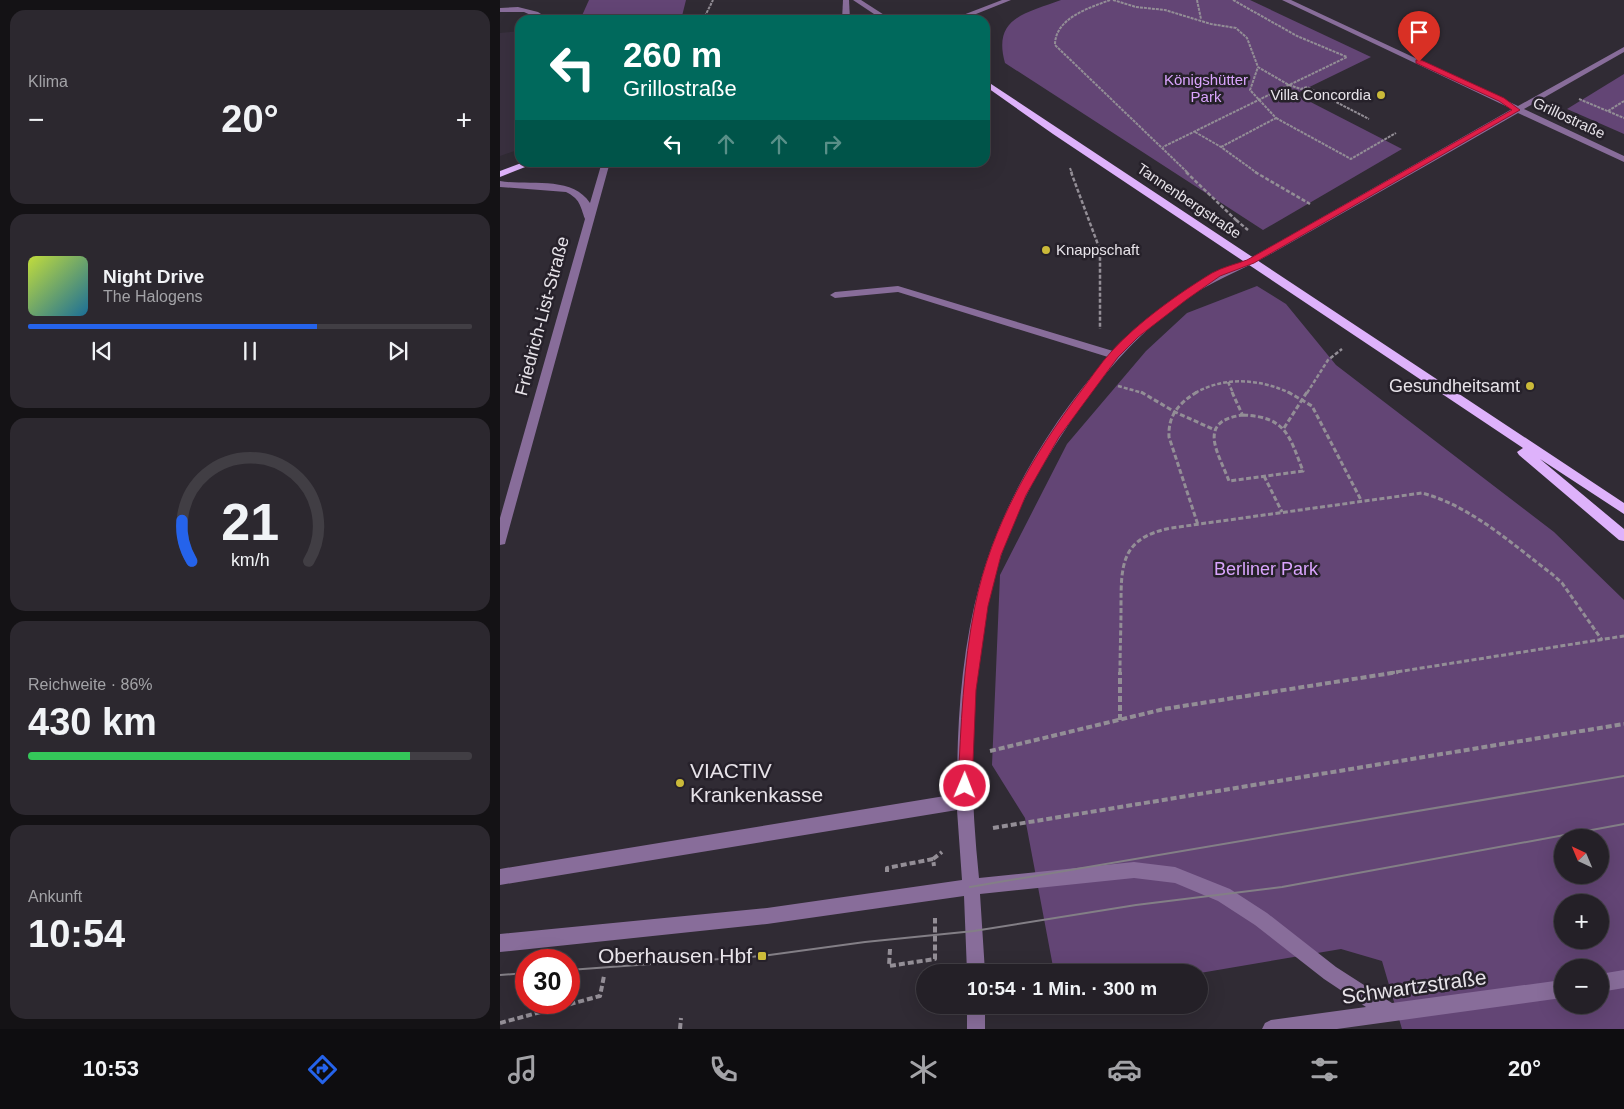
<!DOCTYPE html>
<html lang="de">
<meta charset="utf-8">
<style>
:root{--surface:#242027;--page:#2c282f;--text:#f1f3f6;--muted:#a3a3a7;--line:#413e44;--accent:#2563eb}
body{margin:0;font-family:Arial,sans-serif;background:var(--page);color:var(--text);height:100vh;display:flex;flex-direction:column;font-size:19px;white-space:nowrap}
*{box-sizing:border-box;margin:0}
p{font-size:16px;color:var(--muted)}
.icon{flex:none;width:28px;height:28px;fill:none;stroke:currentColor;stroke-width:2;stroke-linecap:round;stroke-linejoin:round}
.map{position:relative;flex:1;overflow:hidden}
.sheet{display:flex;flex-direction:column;gap:10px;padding:10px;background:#141215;width:500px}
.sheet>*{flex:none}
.banner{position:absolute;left:15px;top:15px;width:475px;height:152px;border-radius:15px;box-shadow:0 5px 20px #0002,0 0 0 1px var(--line);background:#00695c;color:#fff;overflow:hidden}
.needle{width:32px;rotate:316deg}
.tools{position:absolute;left:1054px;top:829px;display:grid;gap:10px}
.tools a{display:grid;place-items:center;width:55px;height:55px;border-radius:50%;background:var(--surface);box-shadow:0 5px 20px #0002,0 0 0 1px var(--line);font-size:25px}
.speed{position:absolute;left:15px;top:949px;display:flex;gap:10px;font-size:25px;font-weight:700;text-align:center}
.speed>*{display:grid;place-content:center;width:65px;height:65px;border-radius:50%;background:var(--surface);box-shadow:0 5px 20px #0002,0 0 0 1px var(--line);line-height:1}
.speed .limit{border:8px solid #d22;background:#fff;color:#111}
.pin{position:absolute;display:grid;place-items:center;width:42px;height:42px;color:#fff;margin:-51px -21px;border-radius:50% 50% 50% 0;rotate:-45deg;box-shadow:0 0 5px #0007}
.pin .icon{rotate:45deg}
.me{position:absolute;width:55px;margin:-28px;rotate:1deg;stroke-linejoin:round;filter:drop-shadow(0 0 4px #0008)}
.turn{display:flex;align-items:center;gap:18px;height:105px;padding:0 25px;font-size:22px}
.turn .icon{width:65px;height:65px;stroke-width:2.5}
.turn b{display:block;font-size:35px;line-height:42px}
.lanes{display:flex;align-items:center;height:48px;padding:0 25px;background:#0003;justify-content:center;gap:25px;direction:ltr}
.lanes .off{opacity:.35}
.big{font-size:38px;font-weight:800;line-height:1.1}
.sheet .card{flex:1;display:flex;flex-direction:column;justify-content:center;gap:8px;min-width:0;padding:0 18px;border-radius:15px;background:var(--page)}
.sheet .dial{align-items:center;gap:0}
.dial svg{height:130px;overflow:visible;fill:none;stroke:var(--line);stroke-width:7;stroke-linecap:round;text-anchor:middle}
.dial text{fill:var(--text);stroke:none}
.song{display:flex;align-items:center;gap:15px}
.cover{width:60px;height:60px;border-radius:8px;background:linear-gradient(135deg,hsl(70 70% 55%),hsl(200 70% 35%))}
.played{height:5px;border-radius:2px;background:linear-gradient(90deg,var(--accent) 65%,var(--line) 65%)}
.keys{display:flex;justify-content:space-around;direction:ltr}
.heat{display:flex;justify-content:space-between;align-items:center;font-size:28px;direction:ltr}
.charge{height:8px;border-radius:4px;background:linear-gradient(90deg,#34c759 86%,var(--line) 0)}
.trip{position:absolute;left:416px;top:964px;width:292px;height:50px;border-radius:25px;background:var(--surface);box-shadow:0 5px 20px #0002,0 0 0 1px var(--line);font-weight:800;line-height:50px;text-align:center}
.tab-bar{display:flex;height:80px;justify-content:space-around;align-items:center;background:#0e0d10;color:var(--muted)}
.tab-bar .icon{width:35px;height:35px}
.tab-bar .current{color:var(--accent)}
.tab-bar b{font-size:22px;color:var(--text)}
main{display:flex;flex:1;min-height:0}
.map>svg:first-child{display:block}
.built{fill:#39303f}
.green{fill:#634575;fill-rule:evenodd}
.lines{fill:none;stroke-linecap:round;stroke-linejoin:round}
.path-far3{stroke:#938e96;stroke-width:2;stroke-dasharray:3 1;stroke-linecap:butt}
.path-far2{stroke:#938e96;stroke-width:2.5;stroke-dasharray:4 2;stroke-linecap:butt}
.path-far1{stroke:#938e96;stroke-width:3;stroke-dasharray:5 2.5;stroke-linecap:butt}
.path{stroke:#938e96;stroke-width:4;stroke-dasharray:6 3;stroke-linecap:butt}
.minor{fill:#886d9a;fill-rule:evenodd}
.major{fill:#deb2fb;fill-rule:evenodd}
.tram{stroke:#837f86;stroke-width:2}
.route{fill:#e11d48;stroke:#92132f}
.poi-dot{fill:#cbba39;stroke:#26212a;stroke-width:2}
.labels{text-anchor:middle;stroke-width:5;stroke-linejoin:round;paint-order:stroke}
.far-park-label{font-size:15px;fill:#daa5fd;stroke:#26212a}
.far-poi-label{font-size:15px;fill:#e7e3e9;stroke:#26212a;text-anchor:end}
.far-street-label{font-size:15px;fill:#e7e3e9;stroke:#26212a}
.street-label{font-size:18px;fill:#e7e3e9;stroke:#26212a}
.poi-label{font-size:18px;fill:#e7e3e9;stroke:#26212a;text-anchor:end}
.park-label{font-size:18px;fill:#daa5fd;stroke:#26212a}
.near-poi-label{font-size:21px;fill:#e7e3e9;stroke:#26212a;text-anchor:start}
.near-street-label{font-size:21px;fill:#e7e3e9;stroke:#26212a}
</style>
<main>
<section class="sheet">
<div class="card"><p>Klima</p>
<div class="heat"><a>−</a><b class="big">20°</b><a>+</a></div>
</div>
<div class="card">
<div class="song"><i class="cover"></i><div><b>Night Drive</b><p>The Halogens</p></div></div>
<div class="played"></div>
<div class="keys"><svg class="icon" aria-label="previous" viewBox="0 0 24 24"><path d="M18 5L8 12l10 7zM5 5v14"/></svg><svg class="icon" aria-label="pause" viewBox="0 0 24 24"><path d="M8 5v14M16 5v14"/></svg><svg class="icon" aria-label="next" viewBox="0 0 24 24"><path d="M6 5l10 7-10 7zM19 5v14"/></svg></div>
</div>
<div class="card dial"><svg viewBox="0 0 100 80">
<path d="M14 69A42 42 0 1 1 86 69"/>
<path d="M14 69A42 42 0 0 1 8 44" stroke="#2563eb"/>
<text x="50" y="56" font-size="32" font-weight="700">21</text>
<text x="50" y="72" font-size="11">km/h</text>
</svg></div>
<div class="card"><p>Reichweite · 86%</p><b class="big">430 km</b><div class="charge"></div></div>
<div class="card"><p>Ankunft</p><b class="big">10:54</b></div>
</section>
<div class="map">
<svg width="1124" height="1029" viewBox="0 0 1124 1029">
<rect width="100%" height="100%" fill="#302b34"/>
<path class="built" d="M 20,31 L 20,149 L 0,156 L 0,33 Z"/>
<g class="green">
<path d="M 89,0 L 186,0 L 181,20 L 80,20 Z"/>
<path d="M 561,0 L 750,0 L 871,57 L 795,94 L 902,149 L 763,230 L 505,63 C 492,17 527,13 561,0 Z"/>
<path d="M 1124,74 L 1124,134 L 1067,109 Z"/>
<path d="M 757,286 L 786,304 L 836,365 L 1054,532 L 1124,600 L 1124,1029 L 902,1029 L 882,961 L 841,949 L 700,973 L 554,972 L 525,818 L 492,765 L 500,575 L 567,444 L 646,351 L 687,313 ZM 1062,838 L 1100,838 L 1100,875 L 1062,875 ZM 1062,902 L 1100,902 L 1100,940 L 1062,940 ZM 1062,968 L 1100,968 L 1100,1005 L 1062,1005 Z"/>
</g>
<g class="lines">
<g class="path-far3">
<path d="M 610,0 C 589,8 555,18 555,45 L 688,173"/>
<path d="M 613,0 L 636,7 L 665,10 L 711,24 L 736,28 L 747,38 L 758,67 L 789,85 L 663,147"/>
<path d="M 697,0 L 701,19"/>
<path d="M 733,0 L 797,36 L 847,57 L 789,85 L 801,89 L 807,87 L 869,119"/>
<path d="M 203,20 L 213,0"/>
<path d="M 1079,99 L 1124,118"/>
<path d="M 1108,111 L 1124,101"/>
<path d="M 776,118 L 851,159 L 896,133"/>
<path d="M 695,132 L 721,147 L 757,173"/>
<path d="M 721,147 L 776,118 L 750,90 L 758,67"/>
<path d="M 570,168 L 572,173"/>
</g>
<g class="path-far2">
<path d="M 571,172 L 600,250 L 600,329"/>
<path d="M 686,172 L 736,220 L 733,222"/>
<path d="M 755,172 L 810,204"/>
<path d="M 736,220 L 748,230"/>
<path d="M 728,382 L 733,393"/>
<path d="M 618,386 L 643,393"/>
<path d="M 695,393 C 725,376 760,379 790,393"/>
<path d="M 807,393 L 828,360 L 842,349"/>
</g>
<g class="path-far1">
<path d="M 641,392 L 675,412 L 715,430"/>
<path d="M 697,392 C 679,403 668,415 669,437 L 698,525"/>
<path d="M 732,392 L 742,414"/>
<path d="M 788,392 L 812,406 L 861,500"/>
<path d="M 743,415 C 786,417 789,435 803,471 L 729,481 C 718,452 696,421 743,415 Z"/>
<path d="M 784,428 L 807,392"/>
<path d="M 764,476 L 782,512"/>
<path d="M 620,673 C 620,651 621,629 621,608 C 621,564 621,538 671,528 L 922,493 C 971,506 1012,544 1052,574 L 1062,583 L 1102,640"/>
<path d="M 890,673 L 1124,636"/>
</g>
<g class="path">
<path d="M 620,720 L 620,672"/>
<path d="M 490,751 L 664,709 L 898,672"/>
<path d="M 493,828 L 1124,724"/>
<path d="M 433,859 L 442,852"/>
<path d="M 387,872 L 387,868 L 433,859 L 434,866"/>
<path d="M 390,949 L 389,966 L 435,959 L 435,918"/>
<path d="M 0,1023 L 100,996 L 104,976"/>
<path d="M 180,1029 L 181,1018"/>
</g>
<g class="minor">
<path d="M 343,0 L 349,0 L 350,20 L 342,20 Z"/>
<path d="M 353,0 L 361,0 L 392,20 L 383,20 Z"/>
<path d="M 502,0 L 511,0 L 461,20 L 450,20 Z"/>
<path d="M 782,0 L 791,0 L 1018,106 L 1124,47 L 1124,52 L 1024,109 L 1124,156 L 1124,162 L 1018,113 C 938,159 857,205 776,251 C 745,269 711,281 681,302 C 635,336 598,379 567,427 C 540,467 516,510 501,556 C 467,659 468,771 479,878 L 634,862 L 675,867 L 730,889 L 767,913 L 836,967 L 892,1003 L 1062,980 L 1062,998 L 837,1029 L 762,1029 L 765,1023 L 771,1020 L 866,1007 L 824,979 L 755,925 L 718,901 L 675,883 L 634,878 L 480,894 L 485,972 L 467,972 L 464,896 L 267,924 L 0,952 L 0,934 L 267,908 L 462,880 L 457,810 L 0,885 L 0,869 L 457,794 C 457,724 461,652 480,583 C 503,500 551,422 608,357 L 398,292 L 335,298 L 330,295 L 335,292 L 398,286 L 613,351 L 653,314 L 699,282 L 747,260 L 1012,109 Z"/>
<path d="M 18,7 L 38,12 L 50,20 L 42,20 L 24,12 L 0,12 L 0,8 Z"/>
<path d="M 102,162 L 110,162 L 6,540 L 5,544 L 0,545 L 0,518 L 85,219 C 80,205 80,199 66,192 L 0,187 L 0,181 C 28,186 72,175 90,203 Z"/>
<path d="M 1124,970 L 1124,988 L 1100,992 L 1100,974 Z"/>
<rect x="467" y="1005" width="18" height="24"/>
</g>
<g class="major">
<path d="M 485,80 L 1124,503 L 1124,514 L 1040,459 L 1124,529 L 1124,541 L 1119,540 L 1019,455 L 1017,452 L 1023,448 L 553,134 L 485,86 Z"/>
<path d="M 24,162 L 38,162 L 0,177 L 0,171 Z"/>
</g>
<g class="tram">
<path d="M 470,887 L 1124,776"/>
<path d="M 69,970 L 262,956 L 365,942 L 474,931 L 636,905 L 782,887 L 1124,824"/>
<path d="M 0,975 L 26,973"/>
</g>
</g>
<path class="route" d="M 916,60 L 921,60 L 1004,98 L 1020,110 L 754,263 L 720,276 L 686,300 L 638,337 L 618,357 L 559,437 L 526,495 L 501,555 L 488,606 L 476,690 L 472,786 L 470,791 L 465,793 L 460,791 L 458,786 C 461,726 463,665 475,606 C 491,526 533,455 581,391 C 591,378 600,364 611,352 C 637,323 679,293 712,273 C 723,267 736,264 747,260 L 1012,110 L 999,101 L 916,63 Z"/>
<g class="poi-dot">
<circle cx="881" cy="95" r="5"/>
<circle cx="546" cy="250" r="5"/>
<circle cx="1030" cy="386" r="5"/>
<circle cx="180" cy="783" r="5"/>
<rect x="257" y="951" width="10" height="10" rx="2.5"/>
</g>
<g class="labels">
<g class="far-park-label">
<text x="706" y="85">Königshütter<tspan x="706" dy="17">Park</tspan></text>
</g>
<g class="far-poi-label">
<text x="871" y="100">Villa Concordia</text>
<text x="556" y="255" text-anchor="start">Knappschaft</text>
</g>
<g class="far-street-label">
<text transform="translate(1069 118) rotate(25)" y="5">Grillostraße</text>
<text transform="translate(689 201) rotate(34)" y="5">Tannenbergstraße</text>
</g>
<g class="street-label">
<text transform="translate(42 316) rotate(-75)" y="6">Friedrich-List-Straße</text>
</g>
<g class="poi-label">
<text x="1020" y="392">Gesundheitsamt</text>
</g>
<g class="park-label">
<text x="766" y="575">Berliner Park</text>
</g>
<g class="near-poi-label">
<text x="190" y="778">VIACTIV<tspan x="190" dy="24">Krankenkasse</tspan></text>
<text x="252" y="963" text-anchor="end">Oberhausen Hbf</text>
</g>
<g class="near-street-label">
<text transform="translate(914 987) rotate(-8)" y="7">Schwartzstraße</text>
</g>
</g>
</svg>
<div class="tools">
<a><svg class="needle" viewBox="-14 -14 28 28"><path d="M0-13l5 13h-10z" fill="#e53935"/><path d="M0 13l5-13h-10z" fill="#a3a3a7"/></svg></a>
<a>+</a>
<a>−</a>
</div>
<div class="speed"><div class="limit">30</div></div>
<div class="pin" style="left:919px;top:62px;background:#d93025"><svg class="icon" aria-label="arrive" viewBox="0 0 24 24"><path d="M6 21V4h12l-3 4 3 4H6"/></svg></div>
<svg class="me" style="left:465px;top:786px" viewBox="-20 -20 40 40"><circle r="17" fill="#e11d48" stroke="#fff" stroke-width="3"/><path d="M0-11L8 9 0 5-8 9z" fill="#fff"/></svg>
<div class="trip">10:54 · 1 Min. · 300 m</div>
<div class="banner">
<div class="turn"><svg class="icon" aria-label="left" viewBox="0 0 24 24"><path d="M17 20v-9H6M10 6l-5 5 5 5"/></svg><div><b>260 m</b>Grillostraße</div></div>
<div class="lanes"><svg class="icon" aria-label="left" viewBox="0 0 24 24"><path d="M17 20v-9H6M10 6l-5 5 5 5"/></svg><svg class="icon off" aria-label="ahead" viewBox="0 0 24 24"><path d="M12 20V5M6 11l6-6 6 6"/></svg><svg class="icon off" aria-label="ahead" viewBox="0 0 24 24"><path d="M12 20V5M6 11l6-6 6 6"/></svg><svg class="icon off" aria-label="right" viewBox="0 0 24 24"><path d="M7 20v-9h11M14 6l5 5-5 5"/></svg></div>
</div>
</div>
</main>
<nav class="tab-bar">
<b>10:53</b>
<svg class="icon current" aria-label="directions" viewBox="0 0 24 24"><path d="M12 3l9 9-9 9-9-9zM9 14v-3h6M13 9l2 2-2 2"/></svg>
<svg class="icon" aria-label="music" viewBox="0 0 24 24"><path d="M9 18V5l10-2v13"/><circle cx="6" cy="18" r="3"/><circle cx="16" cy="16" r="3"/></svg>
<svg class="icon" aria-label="phone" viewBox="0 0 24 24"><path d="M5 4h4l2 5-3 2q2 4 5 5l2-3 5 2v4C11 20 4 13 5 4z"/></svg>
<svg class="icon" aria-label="climate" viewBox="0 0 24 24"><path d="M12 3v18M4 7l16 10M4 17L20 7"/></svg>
<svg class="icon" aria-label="car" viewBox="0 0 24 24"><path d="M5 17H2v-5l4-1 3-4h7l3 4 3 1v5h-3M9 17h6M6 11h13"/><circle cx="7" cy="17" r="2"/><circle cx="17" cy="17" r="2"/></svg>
<svg class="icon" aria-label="filters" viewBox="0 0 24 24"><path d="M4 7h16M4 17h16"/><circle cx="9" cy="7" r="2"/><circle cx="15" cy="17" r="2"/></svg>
<b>20°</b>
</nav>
